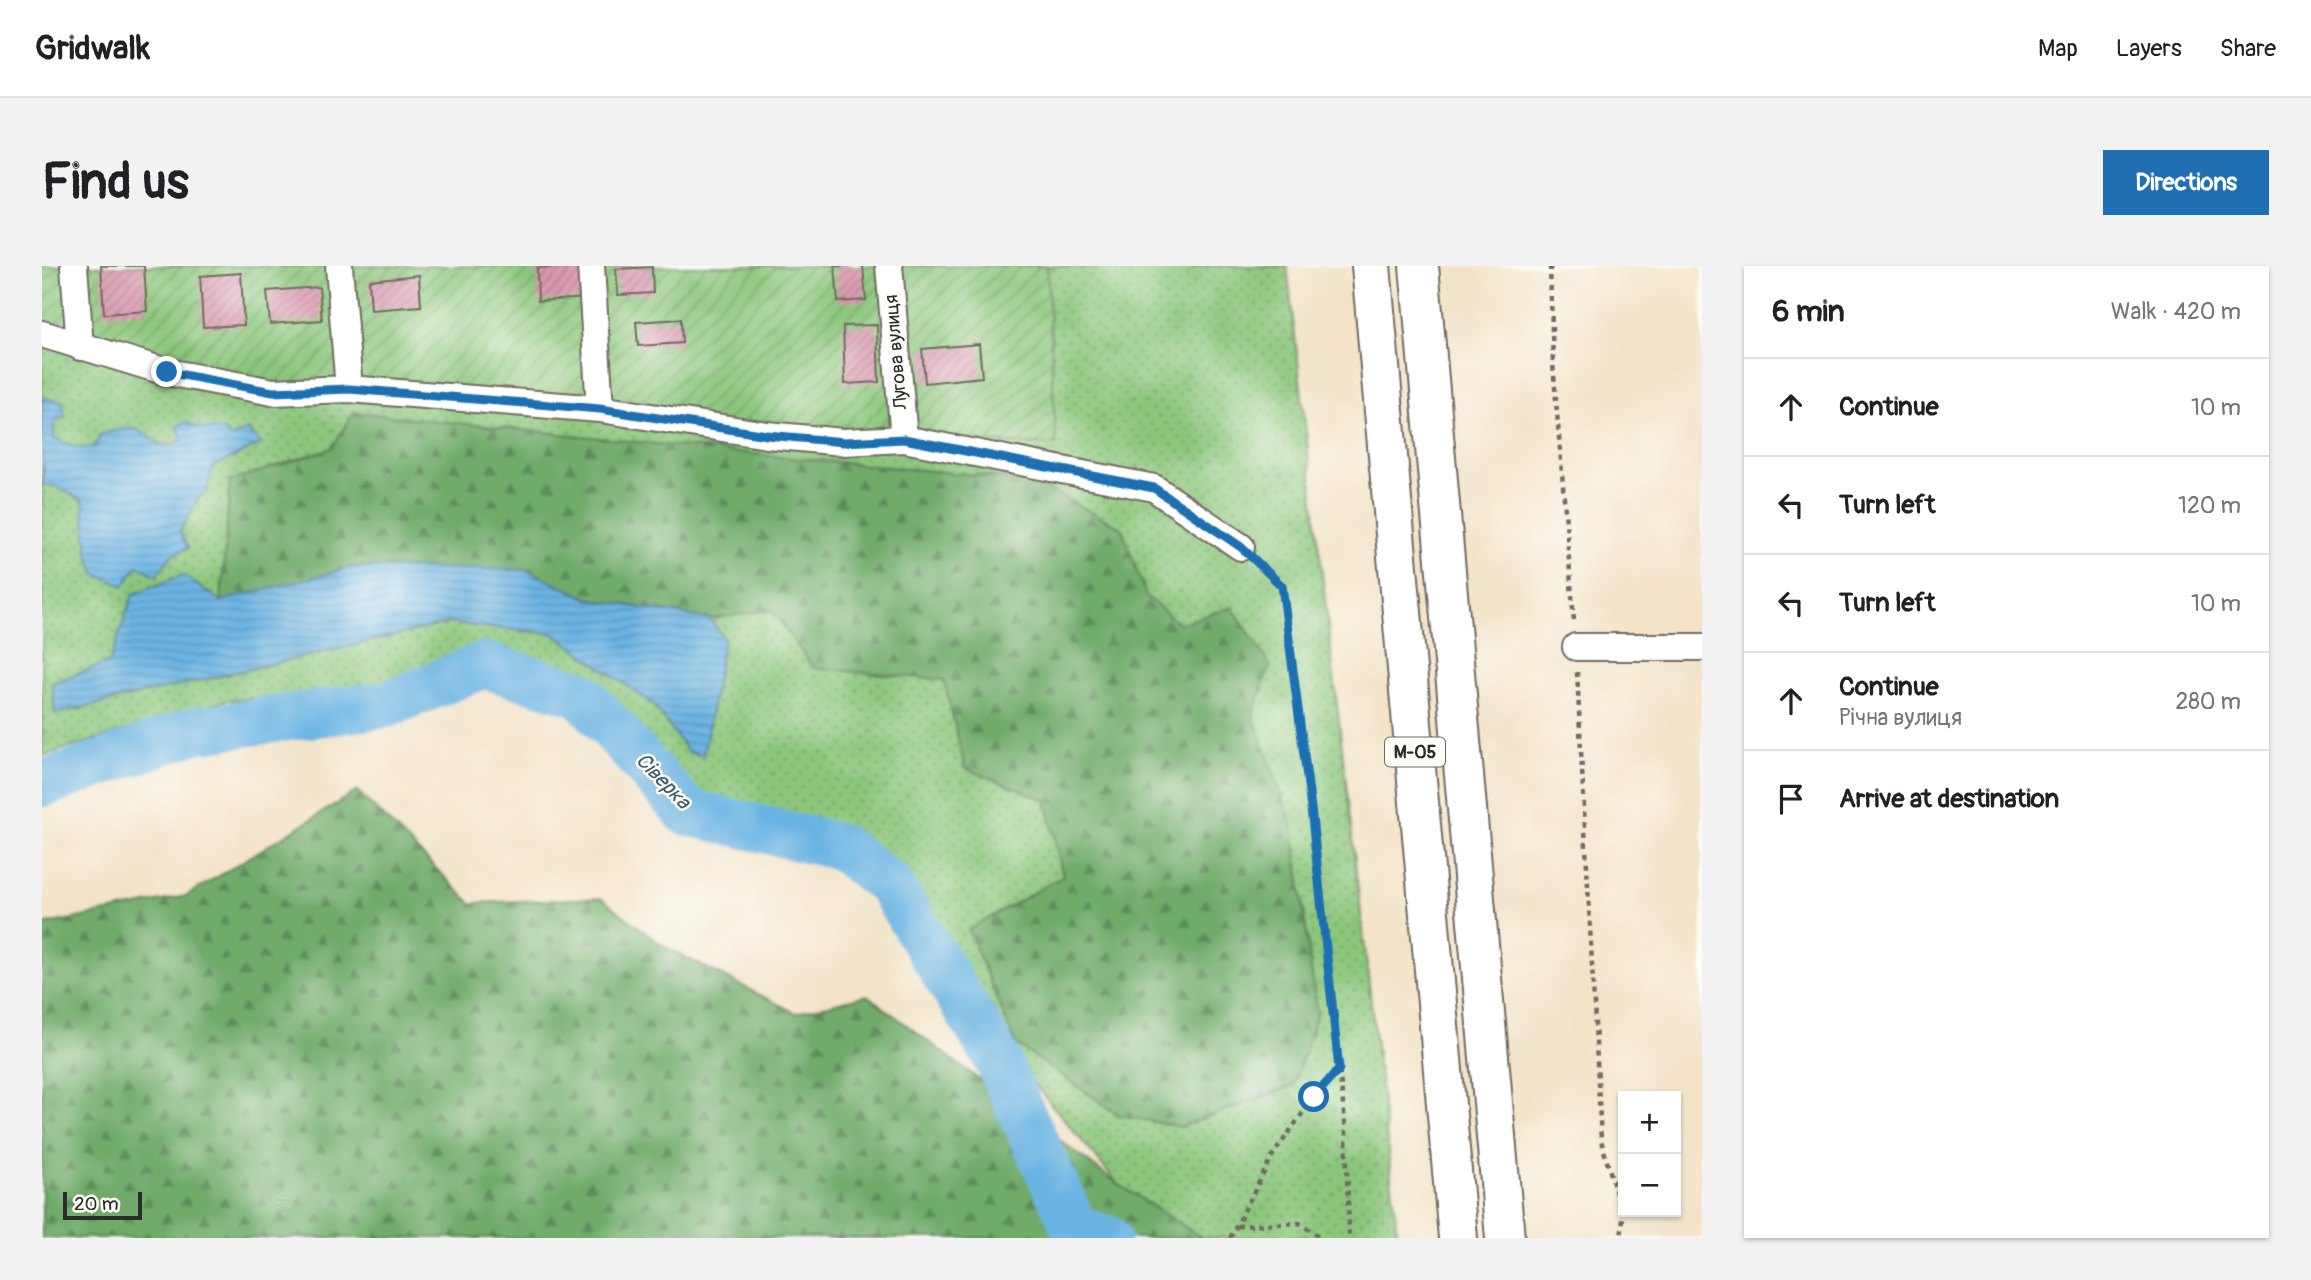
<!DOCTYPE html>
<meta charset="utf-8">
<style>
:root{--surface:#fff;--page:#f2f2f2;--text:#202124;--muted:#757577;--line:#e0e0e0;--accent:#1f6fb2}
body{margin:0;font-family:Pangolin,sans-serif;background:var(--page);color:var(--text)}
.controls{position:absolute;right:21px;bottom:21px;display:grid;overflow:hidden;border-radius:0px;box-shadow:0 2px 5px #0004}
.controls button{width:63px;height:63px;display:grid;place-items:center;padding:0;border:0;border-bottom:2px solid var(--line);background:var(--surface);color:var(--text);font:35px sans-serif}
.scale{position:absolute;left:21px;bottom:18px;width:79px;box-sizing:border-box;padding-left:7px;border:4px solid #2b2b2b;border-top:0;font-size:19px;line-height:24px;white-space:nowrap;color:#2b2b2b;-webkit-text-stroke:5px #fdfcf7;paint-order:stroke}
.stop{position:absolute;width:21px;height:21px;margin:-16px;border:5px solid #1f6fb2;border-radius:50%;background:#fff}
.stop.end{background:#1f6fb2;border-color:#fff;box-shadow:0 2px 7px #0008}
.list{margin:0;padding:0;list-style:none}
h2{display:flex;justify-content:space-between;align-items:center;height:91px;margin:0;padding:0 28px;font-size:30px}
h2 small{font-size:23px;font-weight:400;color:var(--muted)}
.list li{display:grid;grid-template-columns:46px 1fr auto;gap:21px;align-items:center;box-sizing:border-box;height:98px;padding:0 28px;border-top:2px solid var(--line)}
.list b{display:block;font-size:26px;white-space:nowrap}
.list p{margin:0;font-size:23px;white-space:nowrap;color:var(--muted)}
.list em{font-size:23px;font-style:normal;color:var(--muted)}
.icon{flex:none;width:38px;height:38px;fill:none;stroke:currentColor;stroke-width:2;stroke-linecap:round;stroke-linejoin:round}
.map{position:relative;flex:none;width:1660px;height:972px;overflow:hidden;border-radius:0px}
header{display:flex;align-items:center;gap:42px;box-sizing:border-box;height:98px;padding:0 35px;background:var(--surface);border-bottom:2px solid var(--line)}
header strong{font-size:33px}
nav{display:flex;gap:38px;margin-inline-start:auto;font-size:24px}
.intro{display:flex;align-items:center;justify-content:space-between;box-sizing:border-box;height:168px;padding:0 42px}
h1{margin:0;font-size:49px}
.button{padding:18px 32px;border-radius:0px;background:var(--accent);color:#fff;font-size:24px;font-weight:700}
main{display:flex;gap:42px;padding:0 42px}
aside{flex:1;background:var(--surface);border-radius:0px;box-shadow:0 2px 5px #0004}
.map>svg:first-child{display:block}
</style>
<header>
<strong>Gridwalk</strong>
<nav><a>Map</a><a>Layers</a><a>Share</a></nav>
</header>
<div class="intro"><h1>Find us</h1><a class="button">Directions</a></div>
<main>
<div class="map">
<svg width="1660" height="972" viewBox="0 0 1660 972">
<defs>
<pattern id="grass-dots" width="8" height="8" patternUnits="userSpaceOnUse" patternTransform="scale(1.75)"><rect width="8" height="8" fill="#8bc67b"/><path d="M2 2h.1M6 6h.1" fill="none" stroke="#72a165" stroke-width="1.8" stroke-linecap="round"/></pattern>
<pattern id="forest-firs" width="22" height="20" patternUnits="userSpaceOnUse" patternTransform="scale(1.75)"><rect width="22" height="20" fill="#70ab6b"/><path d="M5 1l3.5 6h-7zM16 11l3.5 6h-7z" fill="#5c8b58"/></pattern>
<pattern id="garden-furrows" width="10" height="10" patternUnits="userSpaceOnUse" patternTransform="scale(1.75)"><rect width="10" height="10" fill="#8bc67b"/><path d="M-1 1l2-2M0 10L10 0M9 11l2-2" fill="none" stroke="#72a165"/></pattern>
<pattern id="water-rules" width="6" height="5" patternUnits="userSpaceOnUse" patternTransform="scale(1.75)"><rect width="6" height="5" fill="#6bb4e3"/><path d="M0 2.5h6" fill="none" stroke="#5893b8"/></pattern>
<pattern id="building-hatch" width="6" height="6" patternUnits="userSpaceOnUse" patternTransform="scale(1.75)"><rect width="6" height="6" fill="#da98b0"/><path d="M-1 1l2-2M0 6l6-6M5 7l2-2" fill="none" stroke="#b17c8f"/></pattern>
</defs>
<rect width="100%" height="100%" fill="#fdfcf7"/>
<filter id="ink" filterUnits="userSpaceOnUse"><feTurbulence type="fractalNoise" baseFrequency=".0143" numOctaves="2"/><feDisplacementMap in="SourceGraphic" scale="14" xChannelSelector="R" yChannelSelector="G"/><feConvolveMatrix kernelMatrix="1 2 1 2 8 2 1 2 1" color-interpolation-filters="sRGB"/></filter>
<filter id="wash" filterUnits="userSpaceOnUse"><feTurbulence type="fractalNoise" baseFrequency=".00686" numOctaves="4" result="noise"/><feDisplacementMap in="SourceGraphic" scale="28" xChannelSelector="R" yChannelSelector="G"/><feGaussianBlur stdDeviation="1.57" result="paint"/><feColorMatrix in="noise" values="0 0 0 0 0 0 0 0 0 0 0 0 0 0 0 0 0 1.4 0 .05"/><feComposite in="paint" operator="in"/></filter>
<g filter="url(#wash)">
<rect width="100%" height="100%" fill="#f3e3c8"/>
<path fill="url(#grass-dots)" stroke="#5b7853" stroke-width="2" d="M1005 0H1245L1356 972H1160L1076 918 989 814 873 628 808 571 659 530 544 412 449 378 306 429 185 434 0 490V68L862 173 1014 178Z"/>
<path fill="url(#forest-firs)" stroke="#4e6b4b" stroke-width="2" d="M312 146 739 191 988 214 1080 262 1104 330 1137 358 1190 341 1228 399 1211 449 1251 562 1275 748 1251 820 1139 861 1077 849 974 778 926 664 1021 610 1004 534 923 502 902 414 771 402 730 344 668 353 547 333 485 304 179 335 188 215 290 182Z
M315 525 429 637 559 632 623 681 754 747 825 729 1076 918 1160 972H0V659L144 630Z"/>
<path fill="url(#garden-furrows)" stroke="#5b7853" stroke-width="2" d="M0 0H1005L1014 179 862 173 231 126 0 68Z"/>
<path fill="url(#water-rules)" stroke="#4b7087" stroke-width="2" d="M3 132 21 135 22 152 13 153 12 173 39 182 53 181 58 168C68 167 82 161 91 163 113 166 114 190 141 173L134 161 143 156 161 163 180 164 190 171 206 164 219 178 171 201 165 226 156 232 138 266 146 282 130 289 115 309 95 300 82 320 53 308 46 287 41 235 12 219H0L2 201 0 198V138Z
M311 301 485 304 547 333 668 353 682 372 661 490 646 486 611 438 512 368 407 357 13 448 10 417 68 396 91 328 141 309 179 335Z"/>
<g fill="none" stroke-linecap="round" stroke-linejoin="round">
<path stroke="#6bb4e3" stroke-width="8" d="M1027 972 1034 964"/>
<path stroke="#6bb4e3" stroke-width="47" d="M0 518 154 464 346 438 442 399 539 428 645 546 798 581 847 618 953 789 1034 964 1065 972"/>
</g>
<g id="blocks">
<path fill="url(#building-hatch)" d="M59 0H102L105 45 62 48Z
M538 0 548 32 496 35 495 2Z
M793 0H821L824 34 796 36Z
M610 1 611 27 576 29 574 3Z
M199 7 202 59 161 61 158 10Z
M377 9 379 40 329 44 327 14Z
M277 21 280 54 228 58 225 25Z
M639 53 640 77 596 80 594 56Z
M835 59 837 116 803 118 801 60Z
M937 78 940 111 883 117 880 83Z"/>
</g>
</g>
<g filter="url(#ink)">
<use href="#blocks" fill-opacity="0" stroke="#716b62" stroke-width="2"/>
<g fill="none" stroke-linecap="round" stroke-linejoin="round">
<defs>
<path id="minor" d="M32 0 38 81
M297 0 307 123
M549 0 558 143
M847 0 862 173
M0 68 125 106 231 126 307 123 558 143 725 169 801 176 862 173 1112 222 1199 281
M1534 381H1660"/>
<path id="trunk" d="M1329 0 1416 972
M1377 0 1463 972"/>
</defs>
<use href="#minor" stroke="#716b62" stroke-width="30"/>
<use href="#trunk" stroke="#716b62" stroke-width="42"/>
<path stroke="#716b62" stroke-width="4.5" stroke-dasharray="5 5" stroke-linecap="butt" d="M1508 0 1511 97 1532 355
M1217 298 1240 320 1269 543 1304 866 1307 972
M1535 406 1559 874 1581 952 1579 972
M1195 960 1257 957 1280 972
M1188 972 1231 889 1272 831 1297 803"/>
<use href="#minor" stroke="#fff" stroke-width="26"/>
<use href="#trunk" stroke="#fff" stroke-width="38"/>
</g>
</g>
<g fill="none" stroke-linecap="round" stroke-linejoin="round" filter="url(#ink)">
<path stroke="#1f6fb2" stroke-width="9" d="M125 106 231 126 307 123 558 143 725 169 802 176 862 173 1112 222 1199 281 1240 320 1269 542 1297 803 1272 831"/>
</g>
<g text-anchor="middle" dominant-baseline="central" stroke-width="5" stroke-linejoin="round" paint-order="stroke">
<rect fill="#fdfcf7" stroke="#6a6a68" stroke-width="2" x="1343" y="471.5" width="60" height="29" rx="5"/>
<g font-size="18" font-weight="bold" fill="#2b2b2b">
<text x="1373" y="486">М-05</text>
</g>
<g font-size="19" fill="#2b2b2b" stroke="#fdfcf7">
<text transform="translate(854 86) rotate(-95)">Лугова вулиця</text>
</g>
<g font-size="21" font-style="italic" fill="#415b6b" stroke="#fdfcf7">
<text transform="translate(621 515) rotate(46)">Сіверка</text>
</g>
</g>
</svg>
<div class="controls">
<button>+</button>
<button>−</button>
</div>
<div class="scale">20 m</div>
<div class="stop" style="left:1272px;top:831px"></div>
<div class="stop end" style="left:125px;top:106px"></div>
</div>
<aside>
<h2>6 min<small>Walk · 420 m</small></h2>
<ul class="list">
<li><svg class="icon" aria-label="ahead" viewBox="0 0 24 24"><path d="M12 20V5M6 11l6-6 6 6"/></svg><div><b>Continue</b></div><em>10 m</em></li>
<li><svg class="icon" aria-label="left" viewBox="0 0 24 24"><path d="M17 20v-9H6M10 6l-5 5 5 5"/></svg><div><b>Turn left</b></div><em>120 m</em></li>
<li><svg class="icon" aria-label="left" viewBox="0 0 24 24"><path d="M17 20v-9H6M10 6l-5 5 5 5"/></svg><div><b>Turn left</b></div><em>10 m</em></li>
<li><svg class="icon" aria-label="ahead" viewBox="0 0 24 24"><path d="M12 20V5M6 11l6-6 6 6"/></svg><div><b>Continue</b><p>Річна вулиця</p></div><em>280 m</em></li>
<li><svg class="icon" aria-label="arrive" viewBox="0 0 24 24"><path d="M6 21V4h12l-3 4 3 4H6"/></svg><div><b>Arrive at destination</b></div></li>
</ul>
</aside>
</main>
